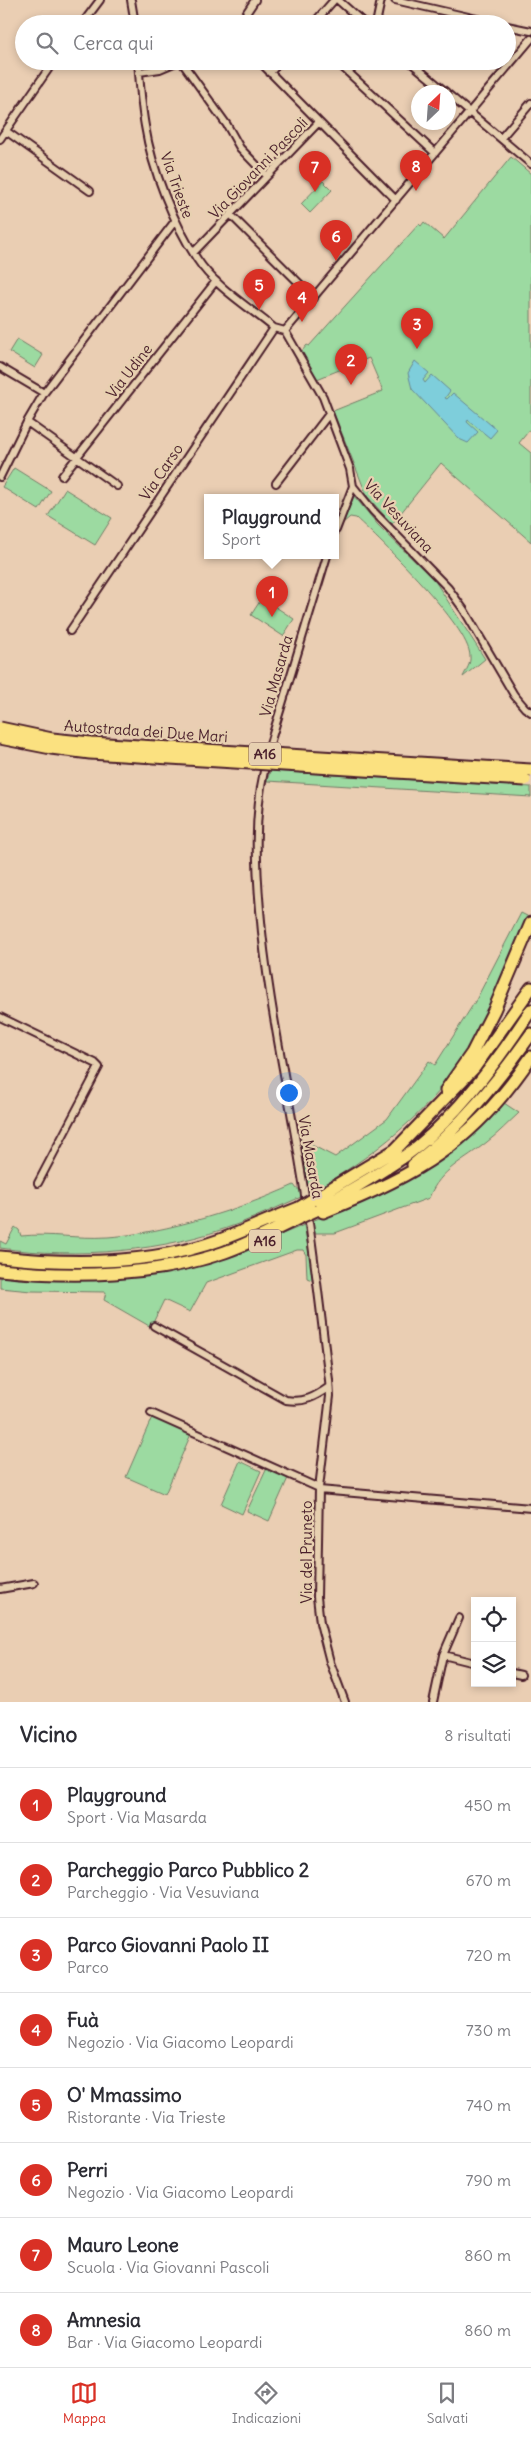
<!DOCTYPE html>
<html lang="it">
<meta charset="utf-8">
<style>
:root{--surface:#fff;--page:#f2f2f3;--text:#2b2b33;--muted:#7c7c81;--line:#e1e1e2;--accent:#d93025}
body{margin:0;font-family:Delius,sans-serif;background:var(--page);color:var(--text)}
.controls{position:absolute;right:15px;bottom:15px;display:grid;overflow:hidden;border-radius:0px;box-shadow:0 2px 8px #0003}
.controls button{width:45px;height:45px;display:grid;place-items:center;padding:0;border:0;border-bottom:1px solid var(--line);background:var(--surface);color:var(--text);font:25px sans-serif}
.compass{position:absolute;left:411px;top:85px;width:45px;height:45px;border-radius:50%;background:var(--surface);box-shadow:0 2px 8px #0003;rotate:25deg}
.you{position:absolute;left:288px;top:1092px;width:18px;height:18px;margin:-12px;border:4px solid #fff;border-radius:50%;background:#1a73e8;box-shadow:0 0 0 8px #1a73e833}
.badge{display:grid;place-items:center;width:32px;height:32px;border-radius:50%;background:var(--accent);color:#fff;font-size:16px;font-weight:700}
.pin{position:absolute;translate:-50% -41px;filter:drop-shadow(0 1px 2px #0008)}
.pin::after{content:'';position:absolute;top:26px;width:18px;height:15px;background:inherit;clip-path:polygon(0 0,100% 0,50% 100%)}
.popup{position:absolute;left:204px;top:494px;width:135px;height:65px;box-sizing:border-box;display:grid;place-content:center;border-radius:0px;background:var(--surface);filter:drop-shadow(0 1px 4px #0005);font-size:16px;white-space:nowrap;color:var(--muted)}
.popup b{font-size:19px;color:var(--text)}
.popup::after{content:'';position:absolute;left:50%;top:100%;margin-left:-10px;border:10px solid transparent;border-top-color:var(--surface)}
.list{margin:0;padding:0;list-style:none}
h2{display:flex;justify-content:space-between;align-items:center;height:65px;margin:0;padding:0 20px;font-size:21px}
h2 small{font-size:16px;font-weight:400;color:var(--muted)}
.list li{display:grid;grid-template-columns:32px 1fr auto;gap:15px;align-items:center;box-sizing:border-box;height:75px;padding:0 20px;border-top:1px solid var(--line)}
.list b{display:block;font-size:19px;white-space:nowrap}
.list p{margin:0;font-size:16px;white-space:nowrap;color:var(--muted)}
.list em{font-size:16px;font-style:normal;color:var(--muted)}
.icon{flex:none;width:28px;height:28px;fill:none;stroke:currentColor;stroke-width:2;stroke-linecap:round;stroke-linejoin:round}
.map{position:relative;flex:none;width:531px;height:1702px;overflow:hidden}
.search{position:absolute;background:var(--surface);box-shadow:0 2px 8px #0003;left:15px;right:15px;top:15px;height:55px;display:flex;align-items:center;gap:12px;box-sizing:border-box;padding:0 18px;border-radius:28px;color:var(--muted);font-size:19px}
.sheet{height:665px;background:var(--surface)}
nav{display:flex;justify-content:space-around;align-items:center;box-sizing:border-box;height:70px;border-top:1px solid var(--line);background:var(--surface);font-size:14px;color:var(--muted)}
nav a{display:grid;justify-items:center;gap:2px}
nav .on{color:var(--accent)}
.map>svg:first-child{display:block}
</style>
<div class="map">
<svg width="531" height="1702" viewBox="0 0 531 1702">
<rect width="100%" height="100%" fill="#eaceb3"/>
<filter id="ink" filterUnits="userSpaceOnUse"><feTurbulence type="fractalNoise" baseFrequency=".02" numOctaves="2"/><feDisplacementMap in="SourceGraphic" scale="10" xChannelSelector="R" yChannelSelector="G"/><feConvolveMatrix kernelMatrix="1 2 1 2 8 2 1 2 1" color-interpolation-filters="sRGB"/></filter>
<g filter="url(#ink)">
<path fill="#9cdaa1" stroke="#737c66" d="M511 157 531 174V428L519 443 531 453V542L441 463 392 524 367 496 333 411 383 391 369 358 317 379 301 352 307 345 309 346 419 224 421 226 424 222 444 239Z
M323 181 332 190 310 213 301 204Z
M17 339 43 355 35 368 9 352Z
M14 468 51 491 39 510 2 487Z
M65 489 112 518 95 545 48 516Z
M354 496 378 525 435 581 485 659 463 677C466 670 471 664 470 656 469 626 381 541 356 518L350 517 343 523Z
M262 598 294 619 283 636 251 615Z
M270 771 531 787V797L267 781Z
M521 913 527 916 529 920C511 962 495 1008 471 1048 432 1111 373 1157 309 1193L300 1139 335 1157 387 1119 429 1061 435 1065 476 1000Z
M504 1103 519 1113C508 1123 499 1133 487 1142 465 1160 440 1169 429 1198L335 1233H314L312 1221C345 1208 374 1191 405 1174 444 1152 474 1138 504 1103Z
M294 1185 297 1189H301V1197C280 1206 259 1216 238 1224 163 1252 78 1259 0 1248V1241L6 1244 15 1227 19 1230 21 1236C50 1233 78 1239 108 1237 166 1233 241 1209 294 1185Z
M304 1225 314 1281 307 1278 306 1255 303 1250H297L206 1283 190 1312 164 1300 151 1327 104 1300 106 1292 31 1291 0 1288V1272L98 1277 242 1251Z
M152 1417 191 1434 165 1494 126 1477Z
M240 1461 261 1471 242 1514 221 1504Z
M267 1468 288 1478 269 1521 247 1511Z"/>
<path fill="#7ecedb" stroke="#698895" d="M415 361 429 373 423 380 425 383 432 375 450 391 445 398 447 399 453 393 497 430 490 438 468 420 467 422 478 432 468 443 459 439 412 389 408 373Z"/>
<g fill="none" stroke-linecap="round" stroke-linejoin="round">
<defs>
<path id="street" d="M131 0 135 24
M338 0 365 24
M395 0 499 24
M82 24 100 0
M239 24 255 0
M313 24 334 0
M376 24 381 0
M507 26 531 31
M138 61C140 83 141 104 145 126 152 170 173 222 197 259 215 287 249 307 274 328L285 331
M181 61 227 125 240 148 267 176
M259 61 396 200
M336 61 435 153
M409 61 446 92
M139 72 160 69 179 61
M270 73 280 61
M448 94 531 164
M6 131 90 191
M501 138 531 103
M0 139 54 61
M230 214 314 298
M194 252 319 122
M285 331 323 397 350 469 353 486 373 511 448 588 464 610 514 695 525 708 531 712
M285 331 531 39
M0 367 44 393
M27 422 117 486
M62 476 216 281
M0 477 27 422 44 393 175 221
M276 483 329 414
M336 530 353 486
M70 631 274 328
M269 747 327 556
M264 771C254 816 256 863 260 910 267 998 287 1083 301 1171 313 1240 320 1310 329 1380L330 1396 319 1488 317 1597 320 1623 330 1662 345 1702
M0 1017 95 1063 99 1067 38 1183
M154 1326 286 1400C304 1403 315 1397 329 1387
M151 1413 319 1488
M319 1490 531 1508
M0 1589 34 1583
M443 1655 475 1663
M512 1673 521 1675
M433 1702 443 1655 459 1618"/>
<path id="highway" d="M446 1090 472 1053 494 1010 531 923
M413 1165C460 1128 497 1082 531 1034
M312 1200 395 1150 474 1068 531 988
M314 1211C344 1194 376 1176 405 1156 453 1122 499 1059 531 1010
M323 1212C417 1176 474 1142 531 1057
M0 1257C73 1265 151 1265 220 1240 247 1230 273 1218 299 1208
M0 1270C72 1278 157 1276 225 1252 251 1243 276 1229 301 1217"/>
</defs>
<use href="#street" stroke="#4a1f2b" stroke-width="10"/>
<use href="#highway" stroke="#4a1f2b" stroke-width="15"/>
<use href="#street" stroke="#e7d0b0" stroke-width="6"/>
<use href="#highway" stroke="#fbe180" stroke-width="11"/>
<defs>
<path id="highway-bridge" d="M0 728 52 739 91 743 531 770
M0 738 51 748 90 753 525 780
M299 1208 312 1200
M301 1217 314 1211"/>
</defs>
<use href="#highway-bridge" stroke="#4a1f2b" stroke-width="15" stroke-linecap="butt"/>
<use href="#highway-bridge" stroke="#fbe180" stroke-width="11"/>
</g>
</g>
<g text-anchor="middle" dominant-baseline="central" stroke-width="4.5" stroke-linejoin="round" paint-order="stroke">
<g fill="#e7d0b0" stroke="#795453" stroke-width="1">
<rect x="249" y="742.5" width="32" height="23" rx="4"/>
<rect x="249" y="1229.5" width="32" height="23" rx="4"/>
</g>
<g font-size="14" font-weight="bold" fill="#4a1f2b">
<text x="265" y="754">A16</text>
<text x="265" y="1241">A16</text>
</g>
<g font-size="15" fill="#4a1f2b" stroke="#e7d0b0">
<text transform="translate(258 168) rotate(-46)">Via Giovanni Pascoli</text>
<text transform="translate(177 185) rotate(70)">Via Trieste</text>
<text transform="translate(129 371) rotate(-52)">Via Udine</text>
<text transform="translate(161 472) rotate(-56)">Via Carso</text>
<text transform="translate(399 516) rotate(47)">Via Vesuviana</text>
<text transform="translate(276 676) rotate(-74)">Via Masarda</text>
<text transform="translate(146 731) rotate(4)">Autostrada dei Due Mari</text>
<text transform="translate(311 1157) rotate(80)">Via Masarda</text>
<text transform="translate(306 1552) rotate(-90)">Via del Pruneto</text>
</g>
</g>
</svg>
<div class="controls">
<button><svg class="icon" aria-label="locate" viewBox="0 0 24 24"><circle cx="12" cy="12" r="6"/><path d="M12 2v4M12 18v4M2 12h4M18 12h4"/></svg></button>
<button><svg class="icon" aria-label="layers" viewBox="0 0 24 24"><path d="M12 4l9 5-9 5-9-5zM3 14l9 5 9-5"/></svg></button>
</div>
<svg class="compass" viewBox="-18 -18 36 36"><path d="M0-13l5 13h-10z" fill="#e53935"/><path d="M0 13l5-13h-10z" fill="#7c7c81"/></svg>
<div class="you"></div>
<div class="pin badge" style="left:272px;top:617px">1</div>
<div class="popup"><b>Playground</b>Sport</div>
<div class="pin badge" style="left:351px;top:385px">2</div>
<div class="pin badge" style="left:417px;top:349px">3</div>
<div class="pin badge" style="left:302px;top:322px">4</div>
<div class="pin badge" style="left:259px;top:310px">5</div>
<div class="pin badge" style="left:336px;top:261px">6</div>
<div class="pin badge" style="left:315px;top:192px">7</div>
<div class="pin badge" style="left:416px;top:191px">8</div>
<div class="search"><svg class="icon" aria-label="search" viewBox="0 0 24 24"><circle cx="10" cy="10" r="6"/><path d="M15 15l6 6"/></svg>Cerca qui</div>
</div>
<section class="sheet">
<h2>Vicino<small>8 risultati</small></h2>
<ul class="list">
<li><span class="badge">1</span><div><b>Playground</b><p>Sport · Via Masarda</p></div><em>450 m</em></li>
<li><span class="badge">2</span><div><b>Parcheggio Parco Pubblico 2</b><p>Parcheggio · Via Vesuviana</p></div><em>670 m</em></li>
<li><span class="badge">3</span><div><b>Parco Giovanni Paolo II</b><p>Parco</p></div><em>720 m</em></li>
<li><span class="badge">4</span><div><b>Fuà</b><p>Negozio · Via Giacomo Leopardi</p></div><em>730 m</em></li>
<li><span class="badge">5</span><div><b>O' Mmassimo</b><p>Ristorante · Via Trieste</p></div><em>740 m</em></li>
<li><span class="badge">6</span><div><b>Perri</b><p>Negozio · Via Giacomo Leopardi</p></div><em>790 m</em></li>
<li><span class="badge">7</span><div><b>Mauro Leone</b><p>Scuola · Via Giovanni Pascoli</p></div><em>860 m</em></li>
<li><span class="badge">8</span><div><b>Amnesia</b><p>Bar · Via Giacomo Leopardi</p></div><em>860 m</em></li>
</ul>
</section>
<nav>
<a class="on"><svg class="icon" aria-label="map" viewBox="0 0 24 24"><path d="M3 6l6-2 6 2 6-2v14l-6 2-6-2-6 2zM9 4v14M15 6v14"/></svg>Mappa</a>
<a><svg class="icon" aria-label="directions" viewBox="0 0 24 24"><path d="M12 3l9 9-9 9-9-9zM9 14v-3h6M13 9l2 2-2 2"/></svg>Indicazioni</a>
<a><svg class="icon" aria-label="saved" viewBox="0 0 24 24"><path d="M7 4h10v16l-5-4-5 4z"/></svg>Salvati</a>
</nav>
